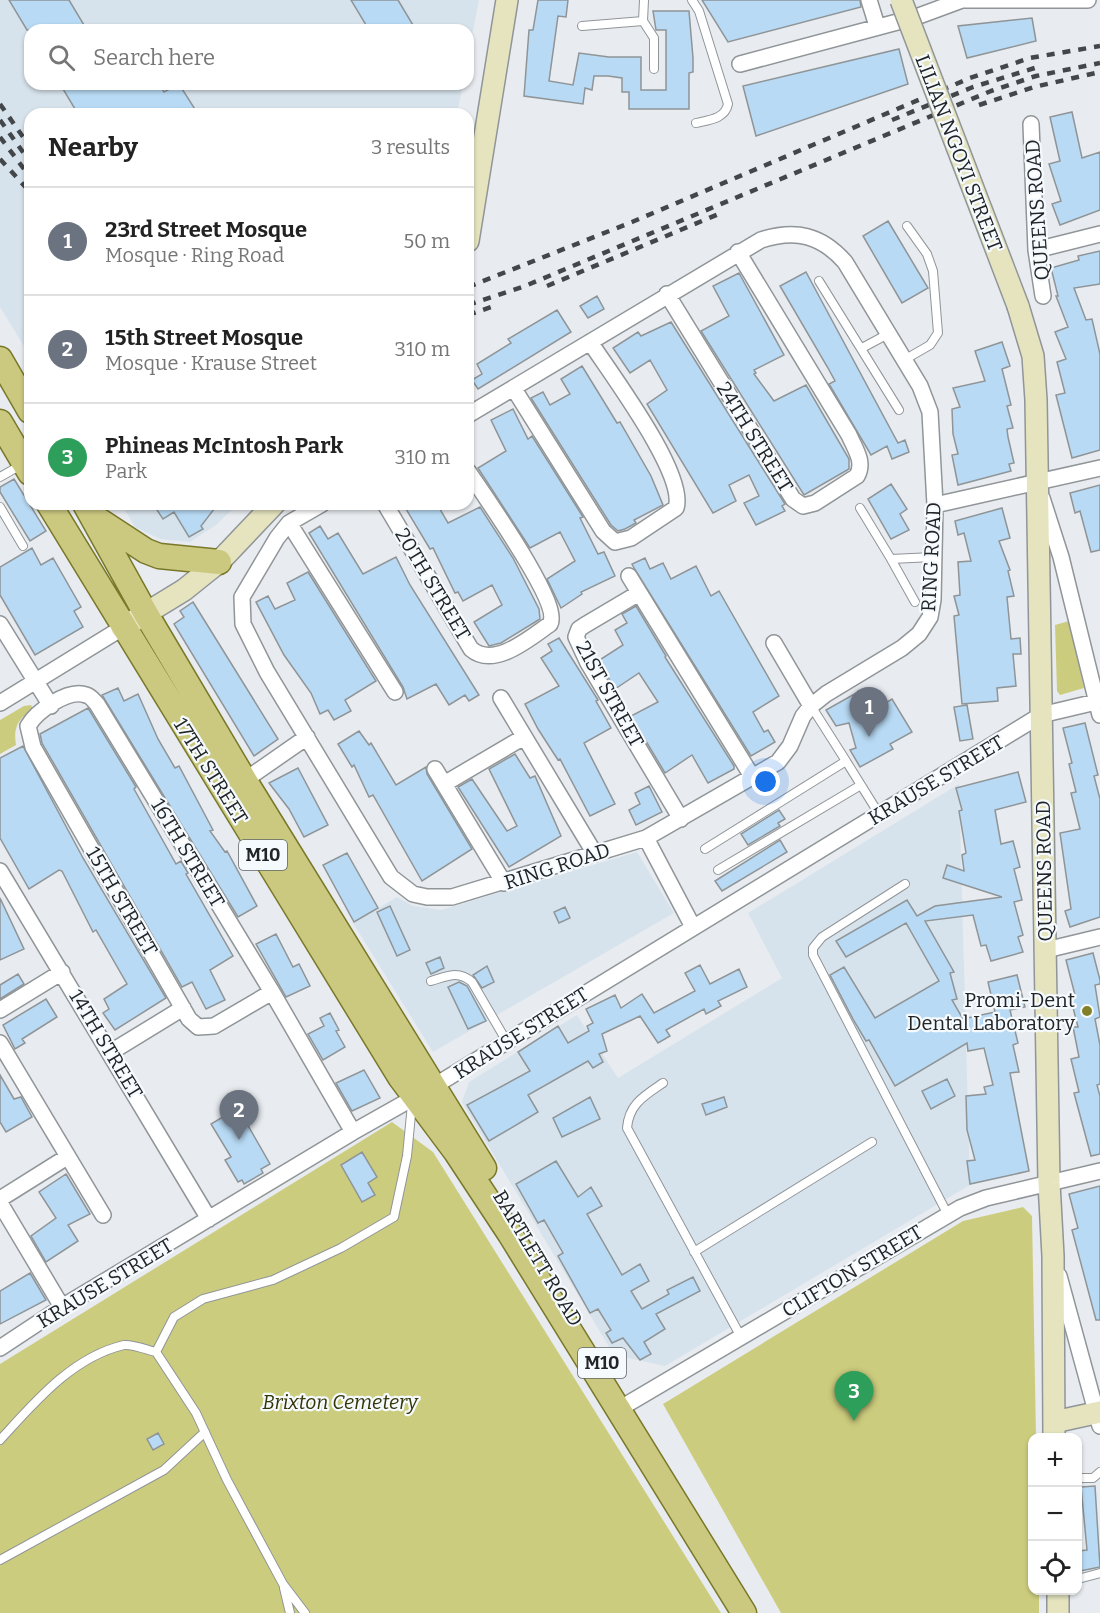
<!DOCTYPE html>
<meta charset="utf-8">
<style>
:root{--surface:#fff;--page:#f6f6f6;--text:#222;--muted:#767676;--line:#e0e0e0;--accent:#111827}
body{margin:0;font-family:Bitter,serif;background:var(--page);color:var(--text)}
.controls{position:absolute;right:18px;bottom:18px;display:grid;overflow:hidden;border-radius:12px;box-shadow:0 2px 4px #0004}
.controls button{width:54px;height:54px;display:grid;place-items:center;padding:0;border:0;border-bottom:2px solid var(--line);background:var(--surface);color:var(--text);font:30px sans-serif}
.you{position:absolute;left:766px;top:782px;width:21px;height:21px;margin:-15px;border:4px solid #fff;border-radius:50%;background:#1a73e8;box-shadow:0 0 0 9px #1a73e833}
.badge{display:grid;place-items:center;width:39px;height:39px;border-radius:50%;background:var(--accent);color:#fff;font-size:20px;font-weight:700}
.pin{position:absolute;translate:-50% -50px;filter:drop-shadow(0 2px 3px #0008)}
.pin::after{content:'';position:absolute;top:32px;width:21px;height:18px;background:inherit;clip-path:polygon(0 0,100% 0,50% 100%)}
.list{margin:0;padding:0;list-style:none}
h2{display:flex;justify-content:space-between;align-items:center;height:78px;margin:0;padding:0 24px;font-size:26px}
h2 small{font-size:20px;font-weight:400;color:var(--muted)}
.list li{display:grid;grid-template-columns:39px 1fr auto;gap:18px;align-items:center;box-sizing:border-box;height:108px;padding:0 24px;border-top:2px solid var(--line)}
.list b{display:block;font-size:22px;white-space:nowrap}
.list p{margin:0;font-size:20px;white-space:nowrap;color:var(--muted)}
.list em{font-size:20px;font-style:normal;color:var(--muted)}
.icon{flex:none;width:33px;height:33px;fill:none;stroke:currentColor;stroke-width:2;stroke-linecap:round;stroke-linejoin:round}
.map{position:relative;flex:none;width:1100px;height:1613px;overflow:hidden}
.search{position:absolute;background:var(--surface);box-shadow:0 2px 4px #0004;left:24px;top:24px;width:450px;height:66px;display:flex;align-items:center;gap:15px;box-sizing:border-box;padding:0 21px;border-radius:18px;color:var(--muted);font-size:22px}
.panel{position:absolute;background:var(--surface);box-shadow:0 2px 4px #0004;left:24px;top:108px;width:450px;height:402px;border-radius:18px}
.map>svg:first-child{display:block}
</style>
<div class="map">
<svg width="1100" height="1613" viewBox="0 0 1100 1613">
<rect width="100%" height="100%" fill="#e8ecf0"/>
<path fill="#d7e3ec" d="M0 0H479L468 56V30H30V84H463L457 114H30V356L0 307Z
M121 504H238L216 525 190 542 160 539 135 527Z
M959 784 970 1185 665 1366 614 1355 462 1102 469 1082 577 1015 618 1078 782 978 748 913Z
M637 852 674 913 433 1052 353 923 397 897 413 906 441 910Z"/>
<path fill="#cccc7e" d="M1069 621 1084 688 1060 695 1057 691 1055 625Z
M31 705 33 709C18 719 13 727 16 745L0 754V720L24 706Z
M392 1122 433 1152 721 1613H0V1364Z
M1023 1207 1032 1216 1036 1437 1032 1438V1590L1039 1591V1613H781L663 1404 963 1221Z"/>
<path fill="#b8daf4" stroke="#8f9497" stroke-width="1.5" d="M9 0H69L87 30H27Z
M351 0H398L416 30H369Z
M538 0H568L566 17 558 16 549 81 573 85 579 53 609 57H641V90H666V30H656L653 11H689L693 58V72L689 73V109H629V92H622V78L608 76H594L592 90 585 88 583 104 524 96 529 30H533Z
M702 0H860L861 7 728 42Z
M1032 18 1036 41 967 58 958 26Z
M899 49 908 84 756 136 743 86Z
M60 84H159L164 92 179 84 198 114H78Z
M1072 112 1082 158 1100 152V210L1060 225 1052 204 1061 201 1049 164 1060 161 1050 117Z
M888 221 928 288 902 303 863 236Z
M1100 251V284L1074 288 1086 320 1092 319 1100 354V450L1072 458 1056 395 1065 393 1057 362 1066 359 1055 332 1068 327 1056 296H1058L1051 268 1079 260 1078 256Z
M806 272 898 443 905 440 909 452 892 459 887 446 871 455 829 384 835 381 828 368 780 286Z
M739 273 784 355 754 370 756 373 754 374 774 401 806 385 849 459V469L804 495 701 331 729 316 713 286Z
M597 296 604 309 588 318 580 306Z
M557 310 571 332 478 389 472 380 482 374 477 364 511 343 508 339Z
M671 322 785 504 782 506 785 511 756 525 744 503 759 496 749 475 729 485 736 501 713 513 647 404 667 390 650 360 630 373 613 348 638 332 641 336Z
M1002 342 1010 366 1002 369 1011 405 1007 406 1013 428 1007 429 1008 437 1014 463 1009 464 1011 471 958 485 952 455 958 454 953 434 952 409 960 407 953 388 985 381 975 351Z
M582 366 617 423 620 422 651 476 663 505 634 520 636 523 625 529 618 531 611 525 531 398 543 392 550 405 570 394 561 379Z
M513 409 528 439 532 436 583 517 580 518 598 554 604 552 615 576 581 592 582 594 561 608 547 579 575 561 560 532 530 548 478 468 506 451 491 420Z
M14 479 46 531 30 541 0 492V487Z
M891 484 907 509 900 514 909 530 891 539 868 499Z
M1100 485V550L1091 552 1080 511 1075 513 1070 493Z
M153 504H218L201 526 203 529 189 537 174 512 163 519Z
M403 504H437L448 523 480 507 513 558 539 609 540 619 501 643 489 646 474 622 502 605 492 585 463 601 458 592 455 593 433 548 430 549Z
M1002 508 1010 538 999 541 1010 570 1008 571 1014 596 1007 597 1011 639 1020 638 1021 654H1013L1016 686 997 688 998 701 962 704 954 616 959 615 954 596 960 595 958 562 971 561 964 533 958 535 955 521Z
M320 526 328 539 338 533 363 574 396 557 410 585 479 695 469 701 465 695 449 705 436 684 407 699 403 687 309 533Z
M32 548 41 565 53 558 81 607 74 611 83 627 35 655 0 595V567Z
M645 558 650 569 663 563 671 579 696 566 711 596 719 591 779 696 753 712 764 732 768 730 775 742 751 756 634 568 632 564Z
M308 572 376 681 345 700 351 711 334 720 328 710 320 714 311 693 284 655 256 602 268 596 275 609 295 600 287 583Z
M193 602 278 739 254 756 174 624 184 617 180 611Z
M636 606 666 656 665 657 734 766V769L708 783 692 755 665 773 631 716 658 702 639 673 615 689 598 661 623 645 615 630 627 623 622 614Z
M559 638 598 700 596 701 611 728 584 743 615 804 590 816 560 759 558 760 538 729 525 704 559 686 541 658 552 651 548 644Z
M118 688 124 701 138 694 158 739 175 768 179 766 213 830 210 831 225 852 227 851 257 906 238 917 102 695Z
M858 692 871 712 892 699 912 732 890 744 893 749 860 767 850 750 856 748 849 723 836 726 826 710Z
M967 705 973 739 960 741 954 707Z
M88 708 136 787 134 789 176 864 181 861 188 873 186 874 233 956 210 970 225 1000 206 1009 192 982 182 987 42 743 40 734Z
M1085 723 1098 775 1094 776 1100 799V917L1070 927 1065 911 1071 909 1060 833 1080 829 1071 793 1076 792 1069 764 1072 763 1063 728Z
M359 731 369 745 371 743 396 785 426 767 427 774 472 849 422 881 373 795 369 797 354 765 352 767 338 744Z
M23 746 83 858 166 998 115 1030 103 1013 109 1009 104 999 127 984 96 930 93 932 62 871 59 870 29 889 0 838V758Z
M515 754 530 778 535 776 561 836 509 867 458 787 472 779 507 831 517 826 489 769Z
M298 768 328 825 304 837 289 809 269 783Z
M1018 772 1026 802 995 810 1001 844 1013 841 1020 867 1014 869 1022 900 1014 902 1023 935 1018 937 1023 952 991 961 986 945 981 946 973 915 925 921 954 972 950 973 957 999 952 1000 963 1019 995 1012 988 982 1017 975 1025 1007 1010 1010 1018 1043 1013 1045 1019 1072 1010 1073 1029 1171 970 1184 967 1161 975 1160 967 1130 966 1096 986 1094 984 1087 993 1085 984 1048 968 1051 967 1043 895 1086 869 1040 866 1041 854 1021 830 975 844 967 875 1018 939 981 906 923 846 957 836 941 907 900 917 916 935 906 1002 897 943 878 947 865 964 871 962 855 966 853 959 811 962 810 956 788Z
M649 786 662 812 636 825 629 810 640 804 635 793Z
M779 810 785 819 778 823 780 826 748 845 741 834Z
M780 840 787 852 722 891 715 881Z
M347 853 378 908 354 922 323 865Z
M0 898 24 949 0 960Z
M390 906 410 950 397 956 377 912Z
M565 907 570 918 559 923 554 912Z
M276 934 293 967 299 964 310 986 286 997 256 944Z
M1093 953 1100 980V984L1095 985 1100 1017 1095 1019 1100 1045V1084L1097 1085 1100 1096V1154L1091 1156 1074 1093 1079 1092 1071 1059 1079 1057 1073 1027H1078L1070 996 1075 995 1066 960Z
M440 957 444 968 431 974 426 963Z
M700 965 710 984 739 969 747 987 718 1001 721 1006 706 1014 704 1009 666 1030 670 1036 658 1043 640 1016 602 1034 607 1051 599 1054 603 1062 593 1068 588 1061 528 1095 538 1112 489 1141 467 1105 530 1071 518 1052 558 1026 568 1043 589 1031 587 1026 593 1023 586 1009 615 995 621 1008 642 994 654 1013 695 991 685 973Z
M487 966 494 982 482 988 473 975Z
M18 974 24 984 0 999V985Z
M459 982 467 986 486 1021 468 1029 448 987Z
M46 999 57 1017 22 1039 25 1043 15 1049 3 1025Z
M330 1013 339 1030 336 1031 345 1047 323 1060 308 1034 324 1026 320 1018Z
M364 1070 380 1098 352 1111 336 1083Z
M0 1075 14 1099 21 1097 32 1117 6 1132 0 1122Z
M947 1079 955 1096 931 1109 922 1091Z
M590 1097 600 1119 562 1137 553 1118Z
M724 1097 727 1107 706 1115 702 1104Z
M234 1101 270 1164 261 1169 263 1173 244 1184 242 1180 238 1182 225 1160 231 1157 211 1124 228 1114 224 1107Z
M362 1152 377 1177 368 1183 375 1195 362 1202 341 1165Z
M556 1161 578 1197 591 1187 602 1206 587 1214 622 1275 640 1264 649 1281 631 1291 642 1309 669 1294 667 1290 693 1277 700 1291 656 1314 665 1329 644 1342 651 1354 640 1360 623 1338 612 1343 606 1333 611 1330 598 1309 590 1313 558 1256 563 1253 544 1220 538 1223 516 1184Z
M66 1174 90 1214 68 1225 78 1241 46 1262 31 1236 56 1218 39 1192Z
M1100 1186V1320H1096L1072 1230 1078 1228 1069 1194Z
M30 1273 46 1300 0 1324V1291Z
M158 1433 164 1444 153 1450 147 1439Z
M1095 1486 1100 1567 1080 1571 1078 1551 1087 1550 1081 1487Z"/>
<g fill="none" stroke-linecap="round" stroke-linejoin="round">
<defs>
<path id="lane" d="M692 0 699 11 728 104C725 119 709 120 696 123
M643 21 654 38V69
M582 26 643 21 644 0
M819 281 899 410
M862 348 888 334
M904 360 930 345 938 333 933 271 927 254 907 226
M0 477 21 465
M0 507 23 546
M860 508 891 559
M915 602 891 559 933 557
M811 706 846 761
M705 849 846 761 879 814
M718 870 861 785
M905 884 822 937 813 948V955L948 1215
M431 981C448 976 458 970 472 982L507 1042
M663 1083C644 1096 629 1104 627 1128L741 1337
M694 1252 872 1142
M156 1352 174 1317 203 1299 273 1280 341 1248 394 1217 407 1156 412 1104
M0 1440C34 1403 72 1357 124 1345 133 1344 147 1350 156 1352L196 1413 227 1480 283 1584 305 1613
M1078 1478H1093L1100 1472
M0 1560 164 1470 205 1432
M1078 1579 1100 1573
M284 1588 290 1613"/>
<path id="street" d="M869 0 877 26
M740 64 916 17 962 0H1088
M1031 124 1036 250 1043 296
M1036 250 1100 234
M667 294 793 499 803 506 815 503 857 476C865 462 855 449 849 435L738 252
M514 389 603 531 615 542 631 538 676 508C687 475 611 374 590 342
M1042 498 1061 557 1100 715
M322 504 289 523 277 538 242 597 243 624 267 672 391 877 413 894 427 897H452L646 838 778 762 790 746 803 716 811 706 826 694 902 648 919 634 930 617 933 600 935 505 930 412 920 386 845 262C821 235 796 229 761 240L468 415
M385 504 471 649C494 669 530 638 550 624 562 604 483 494 468 471
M935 505 1100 468
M289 523 395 692
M629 576 753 778
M639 593 585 625 579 629 576 637 588 663 681 819
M0 624 51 706
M774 643 811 706
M501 698 595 854
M0 703 122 628
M435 769 504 883
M444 784 524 737
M238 785 307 737
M646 838 693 927
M0 871 209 1219
M1046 950 1100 937
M272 992 214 1026 198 1027 189 1019 33 747 28 726C36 712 68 688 86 695 91 696 94 701 97 704L272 992 353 1132
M0 1010 62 972
M0 1043 103 1215
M111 1052 183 1008
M0 1199 67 1157
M0 1203 62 1307
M1059 1276 1100 1426
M0 1348 62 1307 353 1132 431 1088 1041 715 1100 701
M619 1409 960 1208 986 1198 1100 1171"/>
<path id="secondary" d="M468 241 507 0
M1018 306 1033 356 1036 400 1049 1183 1053 1256 1054 1438
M122 628 184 590 219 562 274 504
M1054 1422 1100 1412
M1058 1590V1613"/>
<path id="primary" d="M0 359 30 411
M0 422 30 473
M49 504 400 1077 456 1152 510 1234 744 1613
M85 504 146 614 245 781 484 1168
M94 517 146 551 159 556 219 562"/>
</defs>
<use href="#lane" stroke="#909598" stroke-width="10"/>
<use href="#street" stroke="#909598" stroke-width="18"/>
<use href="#secondary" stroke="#909598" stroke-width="24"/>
<use href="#primary" stroke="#797829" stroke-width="27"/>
<use href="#lane" stroke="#fff" stroke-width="8"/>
<use href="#street" stroke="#fff" stroke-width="15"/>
<use href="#secondary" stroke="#e5e4bf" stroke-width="21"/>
<use href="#primary" stroke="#cbc980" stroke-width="24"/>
<path stroke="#444749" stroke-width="4.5" stroke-dasharray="8 8" stroke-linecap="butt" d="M0 104 30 147
M979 105 1034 87 1100 72
M0 120 30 162
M892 120 973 87 1038 67
M0 137 30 177
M0 159 30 192
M547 286 721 213
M468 287 632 222 970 78 1030 58 1100 46
M468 305 525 286 991 91 1036 76 1100 63
M468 315 494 306"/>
<defs>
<path id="secondary-bridge" d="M901 0 1018 306"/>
</defs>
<use href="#secondary-bridge" stroke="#909598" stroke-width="24" stroke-linecap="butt"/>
<use href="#secondary-bridge" stroke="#e5e4bf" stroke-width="21"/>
</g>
<circle fill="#828028" stroke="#f5fafe" stroke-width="2" cx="1087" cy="1011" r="6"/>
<g text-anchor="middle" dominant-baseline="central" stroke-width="4.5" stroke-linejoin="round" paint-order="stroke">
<g fill="#f5fafe" stroke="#616467" stroke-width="1.5">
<rect x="239" y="840" width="48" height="30" rx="4.5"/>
<rect x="578" y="1348" width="48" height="30" rx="4.5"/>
</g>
<g font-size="18" font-weight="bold" fill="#222426">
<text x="263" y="855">M10</text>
<text x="602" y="1363">M10</text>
</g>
<g font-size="20" fill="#222426" stroke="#f5fafe">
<text transform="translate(959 153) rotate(69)">LILIAN NGOYI STREET</text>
<text transform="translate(1037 210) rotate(-94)">QUEENS ROAD</text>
<text transform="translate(755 437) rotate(58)">24TH STREET</text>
<text transform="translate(931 557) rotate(-87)">RING ROAD</text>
<text transform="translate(433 584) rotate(59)">20TH STREET</text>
<text transform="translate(610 694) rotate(61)">21ST STREET</text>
<text transform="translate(211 771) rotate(58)">17TH STREET</text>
<text transform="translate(936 780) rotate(-31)">KRAUSE STREET</text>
<text transform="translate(188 853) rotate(59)">16TH STREET</text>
<text transform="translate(557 866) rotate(-18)">RING ROAD</text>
<text transform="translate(1044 871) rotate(-91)">QUEENS ROAD</text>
<text transform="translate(122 901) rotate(60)">15TH STREET</text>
<text transform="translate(521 1033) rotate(-32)">KRAUSE STREET</text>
<text transform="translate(106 1044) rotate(59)">14TH STREET</text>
<text transform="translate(538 1258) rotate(59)">BARTLETT ROAD</text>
<text transform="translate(852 1271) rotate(-31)">CLIFTON STREET</text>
<text transform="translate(105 1283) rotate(-31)">KRAUSE STREET</text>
</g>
<g font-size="20" fill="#222426" stroke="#f5fafe" text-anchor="end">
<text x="1075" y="1000">Promi-Dent<tspan x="1075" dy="23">Dental Laboratory</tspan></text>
</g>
<g font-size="20" font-style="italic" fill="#363506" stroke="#f5fafe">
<text x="340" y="1402">Brixton Cemetery</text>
</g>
</g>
</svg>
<div class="controls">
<button>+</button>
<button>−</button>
<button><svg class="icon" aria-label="locate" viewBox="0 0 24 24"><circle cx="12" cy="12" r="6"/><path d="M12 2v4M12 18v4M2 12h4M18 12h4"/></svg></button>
</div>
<div class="you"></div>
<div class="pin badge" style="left:869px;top:737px;background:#6b7280">1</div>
<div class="pin badge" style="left:239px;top:1140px;background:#6b7280">2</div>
<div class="pin badge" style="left:854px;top:1421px;background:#2e9e5b">3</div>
<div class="search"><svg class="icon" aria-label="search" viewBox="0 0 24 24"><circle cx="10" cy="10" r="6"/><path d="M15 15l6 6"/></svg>Search here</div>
<section class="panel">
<h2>Nearby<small>3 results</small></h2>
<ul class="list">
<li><span class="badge" style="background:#6b7280">1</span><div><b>23rd Street Mosque</b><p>Mosque · Ring Road</p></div><em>50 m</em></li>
<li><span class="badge" style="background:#6b7280">2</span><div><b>15th Street Mosque</b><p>Mosque · Krause Street</p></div><em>310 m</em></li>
<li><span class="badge" style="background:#2e9e5b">3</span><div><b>Phineas McIntosh Park</b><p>Park</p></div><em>310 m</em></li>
</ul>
</section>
</div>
